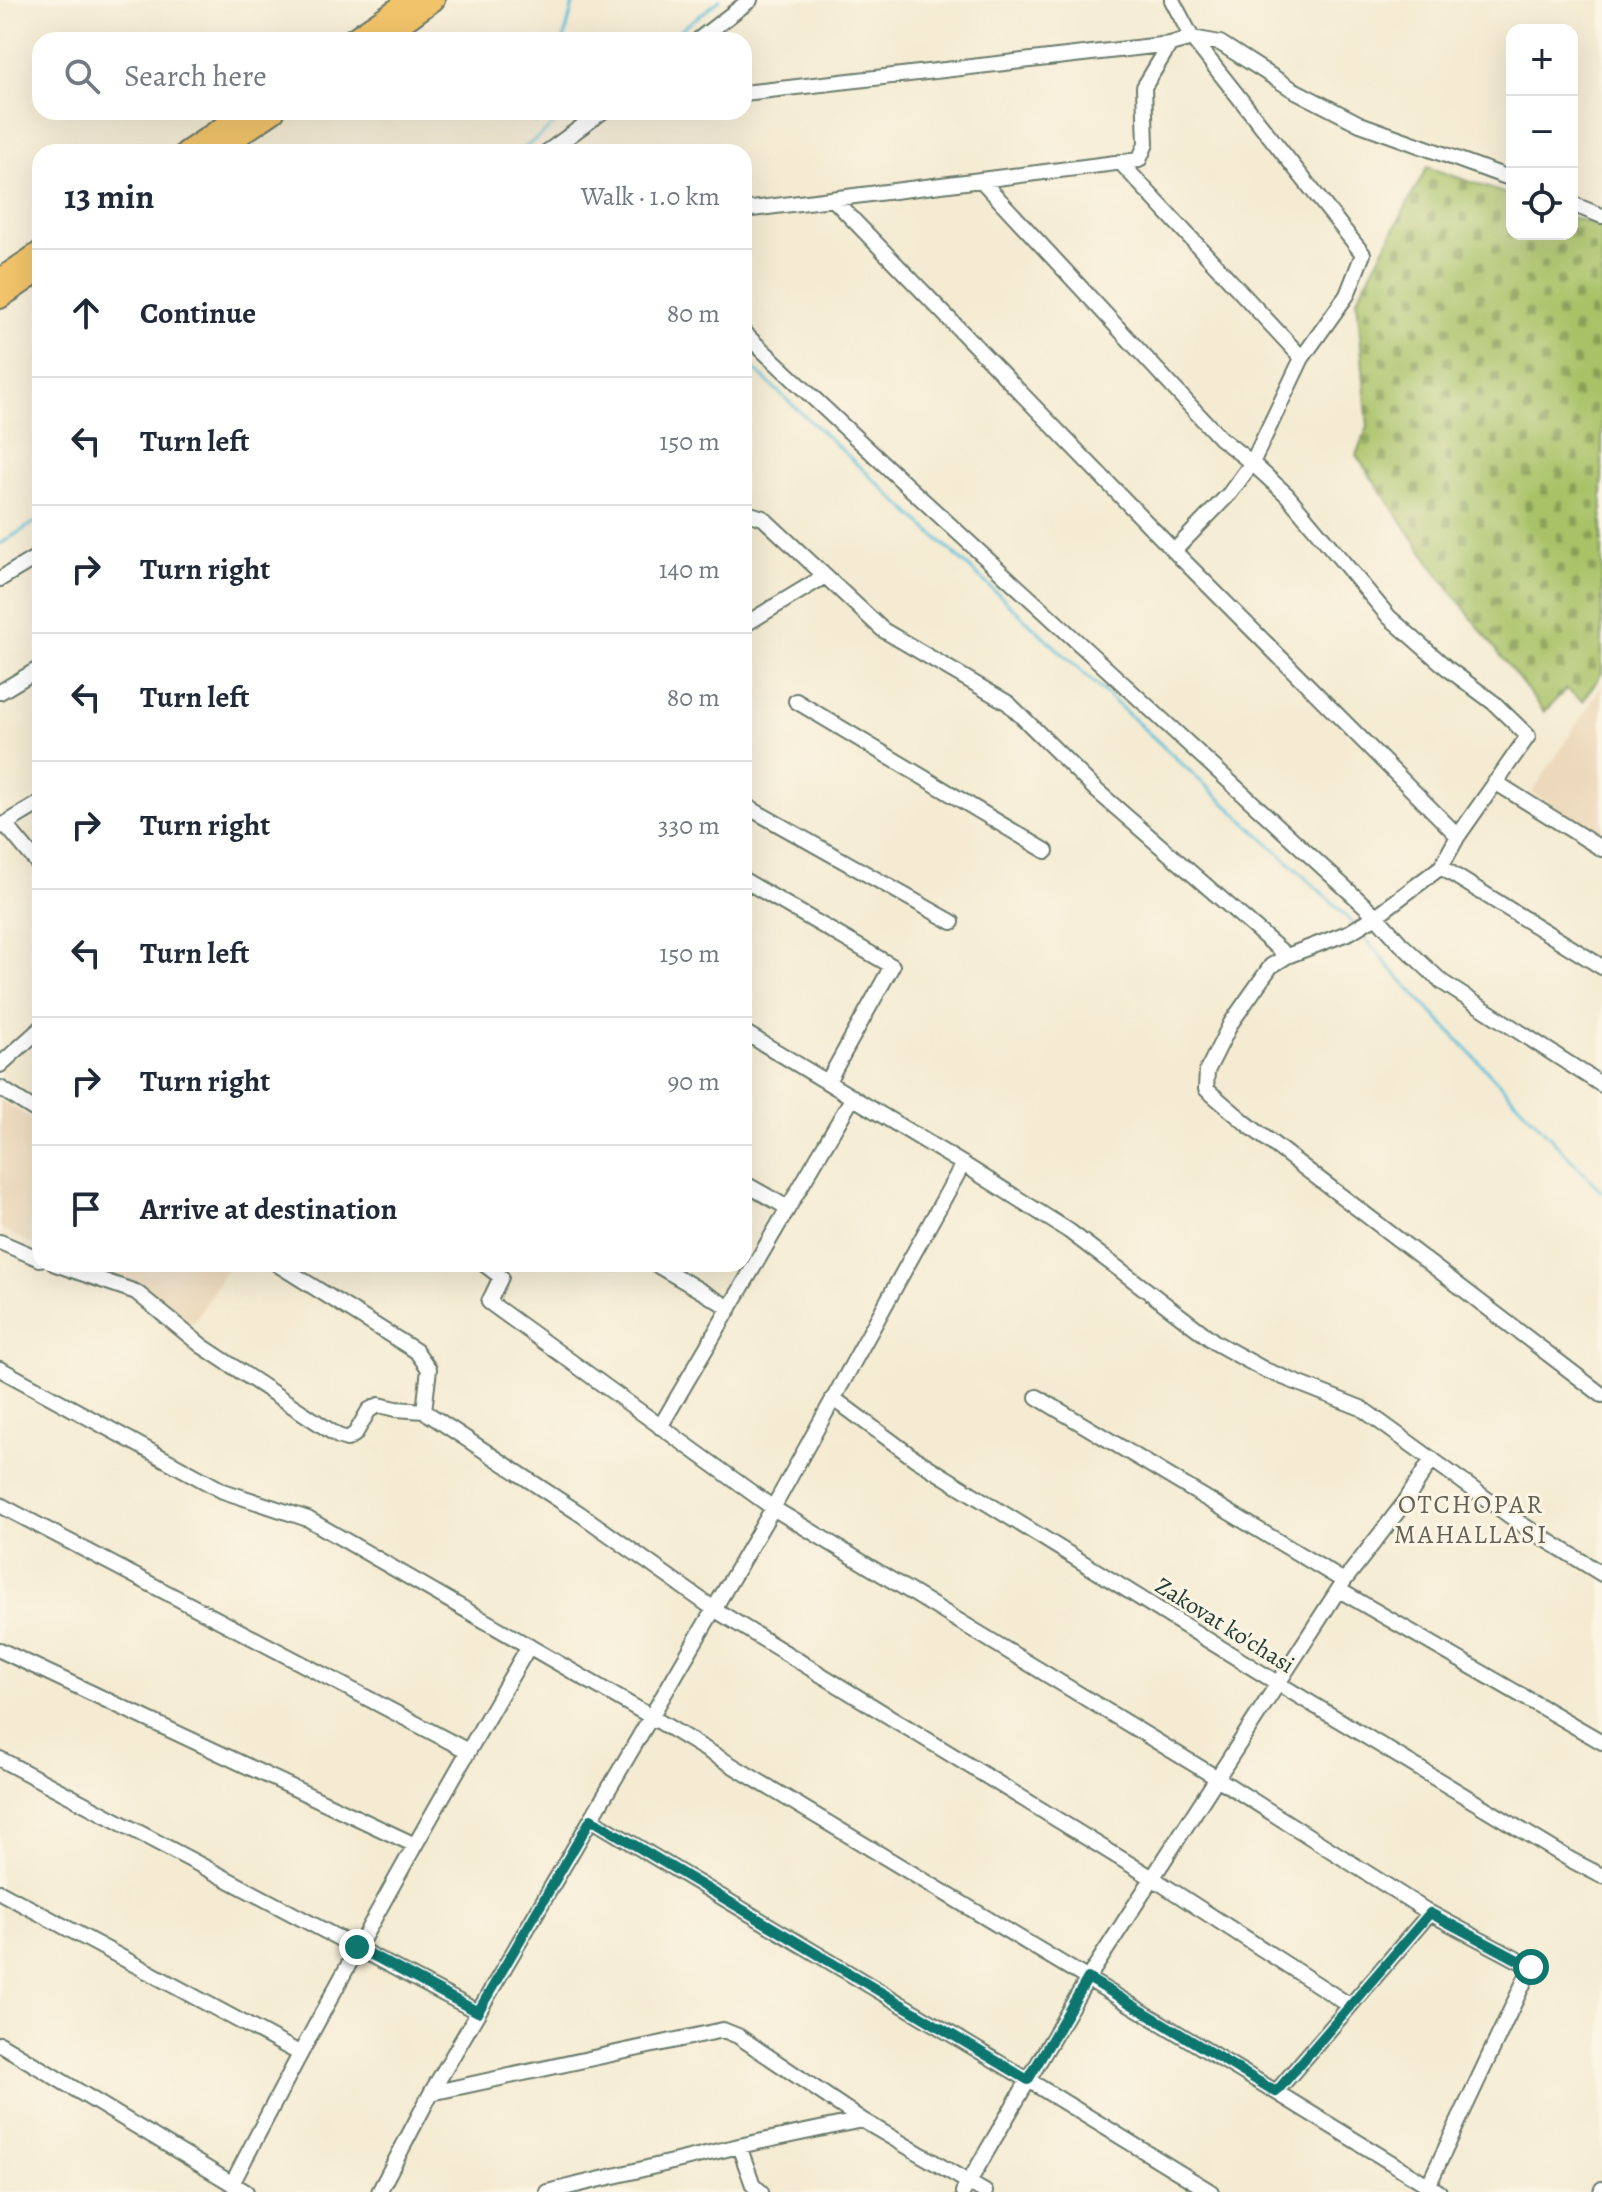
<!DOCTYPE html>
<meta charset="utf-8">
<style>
:root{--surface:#fff;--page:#f6f6f7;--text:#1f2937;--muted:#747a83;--line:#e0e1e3}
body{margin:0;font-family:Alegreya,serif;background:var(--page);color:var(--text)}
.controls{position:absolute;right:24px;top:24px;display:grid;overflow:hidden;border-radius:16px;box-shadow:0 8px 32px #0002}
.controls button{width:72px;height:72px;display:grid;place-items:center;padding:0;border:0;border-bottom:2px solid var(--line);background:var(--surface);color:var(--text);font:40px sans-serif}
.stop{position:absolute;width:24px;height:24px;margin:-18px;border:6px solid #0f766e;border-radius:50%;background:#fff}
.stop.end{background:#0f766e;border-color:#fff;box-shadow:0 2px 8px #0008}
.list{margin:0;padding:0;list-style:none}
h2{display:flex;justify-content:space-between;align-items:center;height:104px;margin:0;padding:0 32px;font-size:34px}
h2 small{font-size:26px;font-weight:400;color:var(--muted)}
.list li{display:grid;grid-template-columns:52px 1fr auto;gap:24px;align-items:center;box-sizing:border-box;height:128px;padding:0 32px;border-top:2px solid var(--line)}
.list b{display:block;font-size:30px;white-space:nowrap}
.list em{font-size:26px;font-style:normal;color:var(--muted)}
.icon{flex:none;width:44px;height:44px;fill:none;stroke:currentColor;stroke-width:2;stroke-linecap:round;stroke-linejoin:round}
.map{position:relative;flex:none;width:1602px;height:2192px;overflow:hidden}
.search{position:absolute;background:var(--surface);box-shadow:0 8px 32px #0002;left:32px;top:32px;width:720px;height:88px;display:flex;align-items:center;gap:20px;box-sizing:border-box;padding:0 28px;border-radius:24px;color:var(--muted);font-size:30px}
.panel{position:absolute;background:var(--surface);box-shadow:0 8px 32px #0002;left:32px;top:144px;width:720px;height:1128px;border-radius:24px}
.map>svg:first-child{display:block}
</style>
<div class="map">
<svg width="1602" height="2192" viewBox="0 0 1602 2192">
<defs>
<pattern id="cemetery-stones" width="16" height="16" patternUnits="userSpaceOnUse" patternTransform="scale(2)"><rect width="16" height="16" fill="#a9c267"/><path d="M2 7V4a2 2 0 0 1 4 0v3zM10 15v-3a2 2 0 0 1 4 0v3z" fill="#899f56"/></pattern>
</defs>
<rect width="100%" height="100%" fill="#fcf5e5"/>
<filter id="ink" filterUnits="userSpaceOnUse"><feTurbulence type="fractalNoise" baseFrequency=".0125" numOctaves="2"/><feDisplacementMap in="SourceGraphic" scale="16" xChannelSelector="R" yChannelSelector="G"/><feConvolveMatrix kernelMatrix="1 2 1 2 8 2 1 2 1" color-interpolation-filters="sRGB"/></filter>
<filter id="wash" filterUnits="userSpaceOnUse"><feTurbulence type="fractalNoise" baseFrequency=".006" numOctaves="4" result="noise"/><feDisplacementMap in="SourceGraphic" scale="32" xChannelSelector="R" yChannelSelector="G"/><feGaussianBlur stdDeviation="1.8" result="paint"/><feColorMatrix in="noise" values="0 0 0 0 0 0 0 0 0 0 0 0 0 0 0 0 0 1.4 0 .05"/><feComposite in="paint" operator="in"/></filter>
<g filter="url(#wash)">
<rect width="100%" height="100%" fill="#f4ebd2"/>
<path fill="#ecd8ba" d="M1602 685V837L1532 793Z
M0 1100 40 1124V1248L0 1228Z
M82 1264H230L193 1324 146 1287Z"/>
<path fill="url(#cemetery-stones)" stroke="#64804e" stroke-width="2" d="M1427 167 1512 196V234H1572V217L1602 227V673L1583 701 1566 689 1544 712 1437 573 1356 455 1368 427 1357 299Z"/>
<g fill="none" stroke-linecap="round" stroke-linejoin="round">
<path stroke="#5bbed9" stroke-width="3" d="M564 40 574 0
M667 40 720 0
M536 123 541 112
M519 152 571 112
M744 360 1333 903 1355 926
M0 544 40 519
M1359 931 1391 969 1602 1192"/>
</g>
</g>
<g filter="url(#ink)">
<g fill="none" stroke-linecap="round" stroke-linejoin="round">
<defs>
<path id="minor" d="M1172 0 1192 38 1363 254 1347 295 1302 358 1252 463 1230 493 1174 551
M698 40 750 0
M744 93 1170 44 1192 38 1220 43 1292 89 1360 124 1512 179
M547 152 602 112
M1120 162 1302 358
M981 180 1220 438 1252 463 1287 495 1389 617 1447 668 1494 703 1528 736 1458 836 1441 867 1376 916 1350 932 1287 956 1271 966 1231 1023 1207 1071 1206 1089 1247 1124 1602 1395
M833 199 1174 551 1458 836
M1572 204 1602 216
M744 210 1139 160 1146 144 1144 87 1170 44
M744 333 902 481 1376 916 1401 944 1442 982 1602 1085
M744 512 763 518 883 630 1008 703 1097 791 1287 956
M0 579 40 555
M744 625 825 576
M0 692 40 668
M796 701 1046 851
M1495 782 1602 849
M744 805 952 922
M5 824 40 866
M0 827 40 803
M1441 867 1602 967
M744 880 892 966 828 1081
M744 1032 963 1164 1069 1231 1216 1343 1265 1370 1361 1408 1521 1524 1602 1574
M0 1065 40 1029
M0 1088 40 1113
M744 1183 788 1208
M0 1242 40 1259
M55 1264 136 1292 202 1346 338 1436 347 1439 355 1434 369 1410 379 1405 396 1409 424 1411 579 1513 714 1609 1154 1879 1349 2005
M277 1264 416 1351 429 1369 424 1411
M484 1264 501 1277 489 1302 773 1508 1217 1778 1430 1913 1531 1967 1428 2186
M655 1264 730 1308
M0 1369 223 1491 308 1519 650 1716 1276 2092 1439 2192
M1037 1397 1344 1581
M833 1398 914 1458 1279 1684 1571 1860 1602 1876
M660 1427 853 1097
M0 1505 468 1751
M1339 1590 1602 1742
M0 1650 415 1845
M0 1759 478 2012
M591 1819 1028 2080 1211 2192
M0 1892 299 2053
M0 2044 246 2192
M1276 2092 1430 1913
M431 2093 723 2030 738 2036 862 2120 985 2192
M739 2146 753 2185 761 2192
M232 2184C326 2001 426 1823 529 1646
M379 2192 431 2093 773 1508 963 1164
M547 2192 739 2146 862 2120
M963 2192 1088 1978 1344 1581 1405 1502 1432 1459
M1601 2192 1602 2189"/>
<path id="highway" d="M351 40 410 0
M379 40 434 0
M186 152 245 112
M215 152 274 112
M0 279 40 252
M0 298 40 271"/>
</defs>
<use href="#minor" stroke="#6a7a6b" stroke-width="18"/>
<use href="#highway" stroke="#6a7a6b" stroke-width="24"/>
<use href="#minor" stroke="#fff" stroke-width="14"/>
<use href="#highway" stroke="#f1c36a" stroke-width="20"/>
</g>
</g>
<g fill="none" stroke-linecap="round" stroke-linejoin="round" filter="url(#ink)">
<path stroke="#0f766e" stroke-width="10" d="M357 1947 478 2012 591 1819 1028 2080 1088 1978 1276 2092 1430 1913 1531 1967"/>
</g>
<g text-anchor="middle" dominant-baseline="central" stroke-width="6" stroke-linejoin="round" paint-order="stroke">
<g font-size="24" fill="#1f3d34" stroke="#fcf5e5">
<text transform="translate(1225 1625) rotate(32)">Zakovat ko'chasi</text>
</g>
<g font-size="26" letter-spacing="2" fill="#626256" stroke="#fcf5e5">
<text x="1471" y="1504">OTCHOPAR<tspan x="1471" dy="30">MAHALLASI</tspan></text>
</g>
</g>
</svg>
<div class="controls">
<button>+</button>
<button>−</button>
<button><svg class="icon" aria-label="locate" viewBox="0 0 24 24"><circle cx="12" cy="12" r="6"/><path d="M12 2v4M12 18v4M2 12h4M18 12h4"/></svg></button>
</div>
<div class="stop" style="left:1531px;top:1967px"></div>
<div class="stop end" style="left:357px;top:1947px"></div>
<div class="search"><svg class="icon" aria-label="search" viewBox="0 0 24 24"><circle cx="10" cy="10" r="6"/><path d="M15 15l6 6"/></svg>Search here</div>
<section class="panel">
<h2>13 min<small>Walk · 1.0 km</small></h2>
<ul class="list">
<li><svg class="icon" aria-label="ahead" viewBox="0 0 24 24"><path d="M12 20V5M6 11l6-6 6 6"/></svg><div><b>Continue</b></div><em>80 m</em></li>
<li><svg class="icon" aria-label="left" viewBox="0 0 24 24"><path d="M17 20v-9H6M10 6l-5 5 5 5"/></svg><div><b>Turn left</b></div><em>150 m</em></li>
<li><svg class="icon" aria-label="right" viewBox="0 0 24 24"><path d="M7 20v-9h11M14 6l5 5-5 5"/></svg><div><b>Turn right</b></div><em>140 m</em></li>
<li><svg class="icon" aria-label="left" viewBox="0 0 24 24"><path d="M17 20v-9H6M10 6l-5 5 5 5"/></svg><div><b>Turn left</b></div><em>80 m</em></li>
<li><svg class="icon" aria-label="right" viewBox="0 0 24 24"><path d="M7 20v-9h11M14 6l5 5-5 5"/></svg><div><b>Turn right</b></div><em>330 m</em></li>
<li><svg class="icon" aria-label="left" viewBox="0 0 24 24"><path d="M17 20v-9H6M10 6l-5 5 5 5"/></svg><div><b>Turn left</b></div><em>150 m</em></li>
<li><svg class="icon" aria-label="right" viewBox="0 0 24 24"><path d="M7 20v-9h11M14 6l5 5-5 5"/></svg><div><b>Turn right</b></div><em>90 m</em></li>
<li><svg class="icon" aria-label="arrive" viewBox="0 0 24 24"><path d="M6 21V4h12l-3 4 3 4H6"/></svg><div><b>Arrive at destination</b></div></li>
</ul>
</section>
</div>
